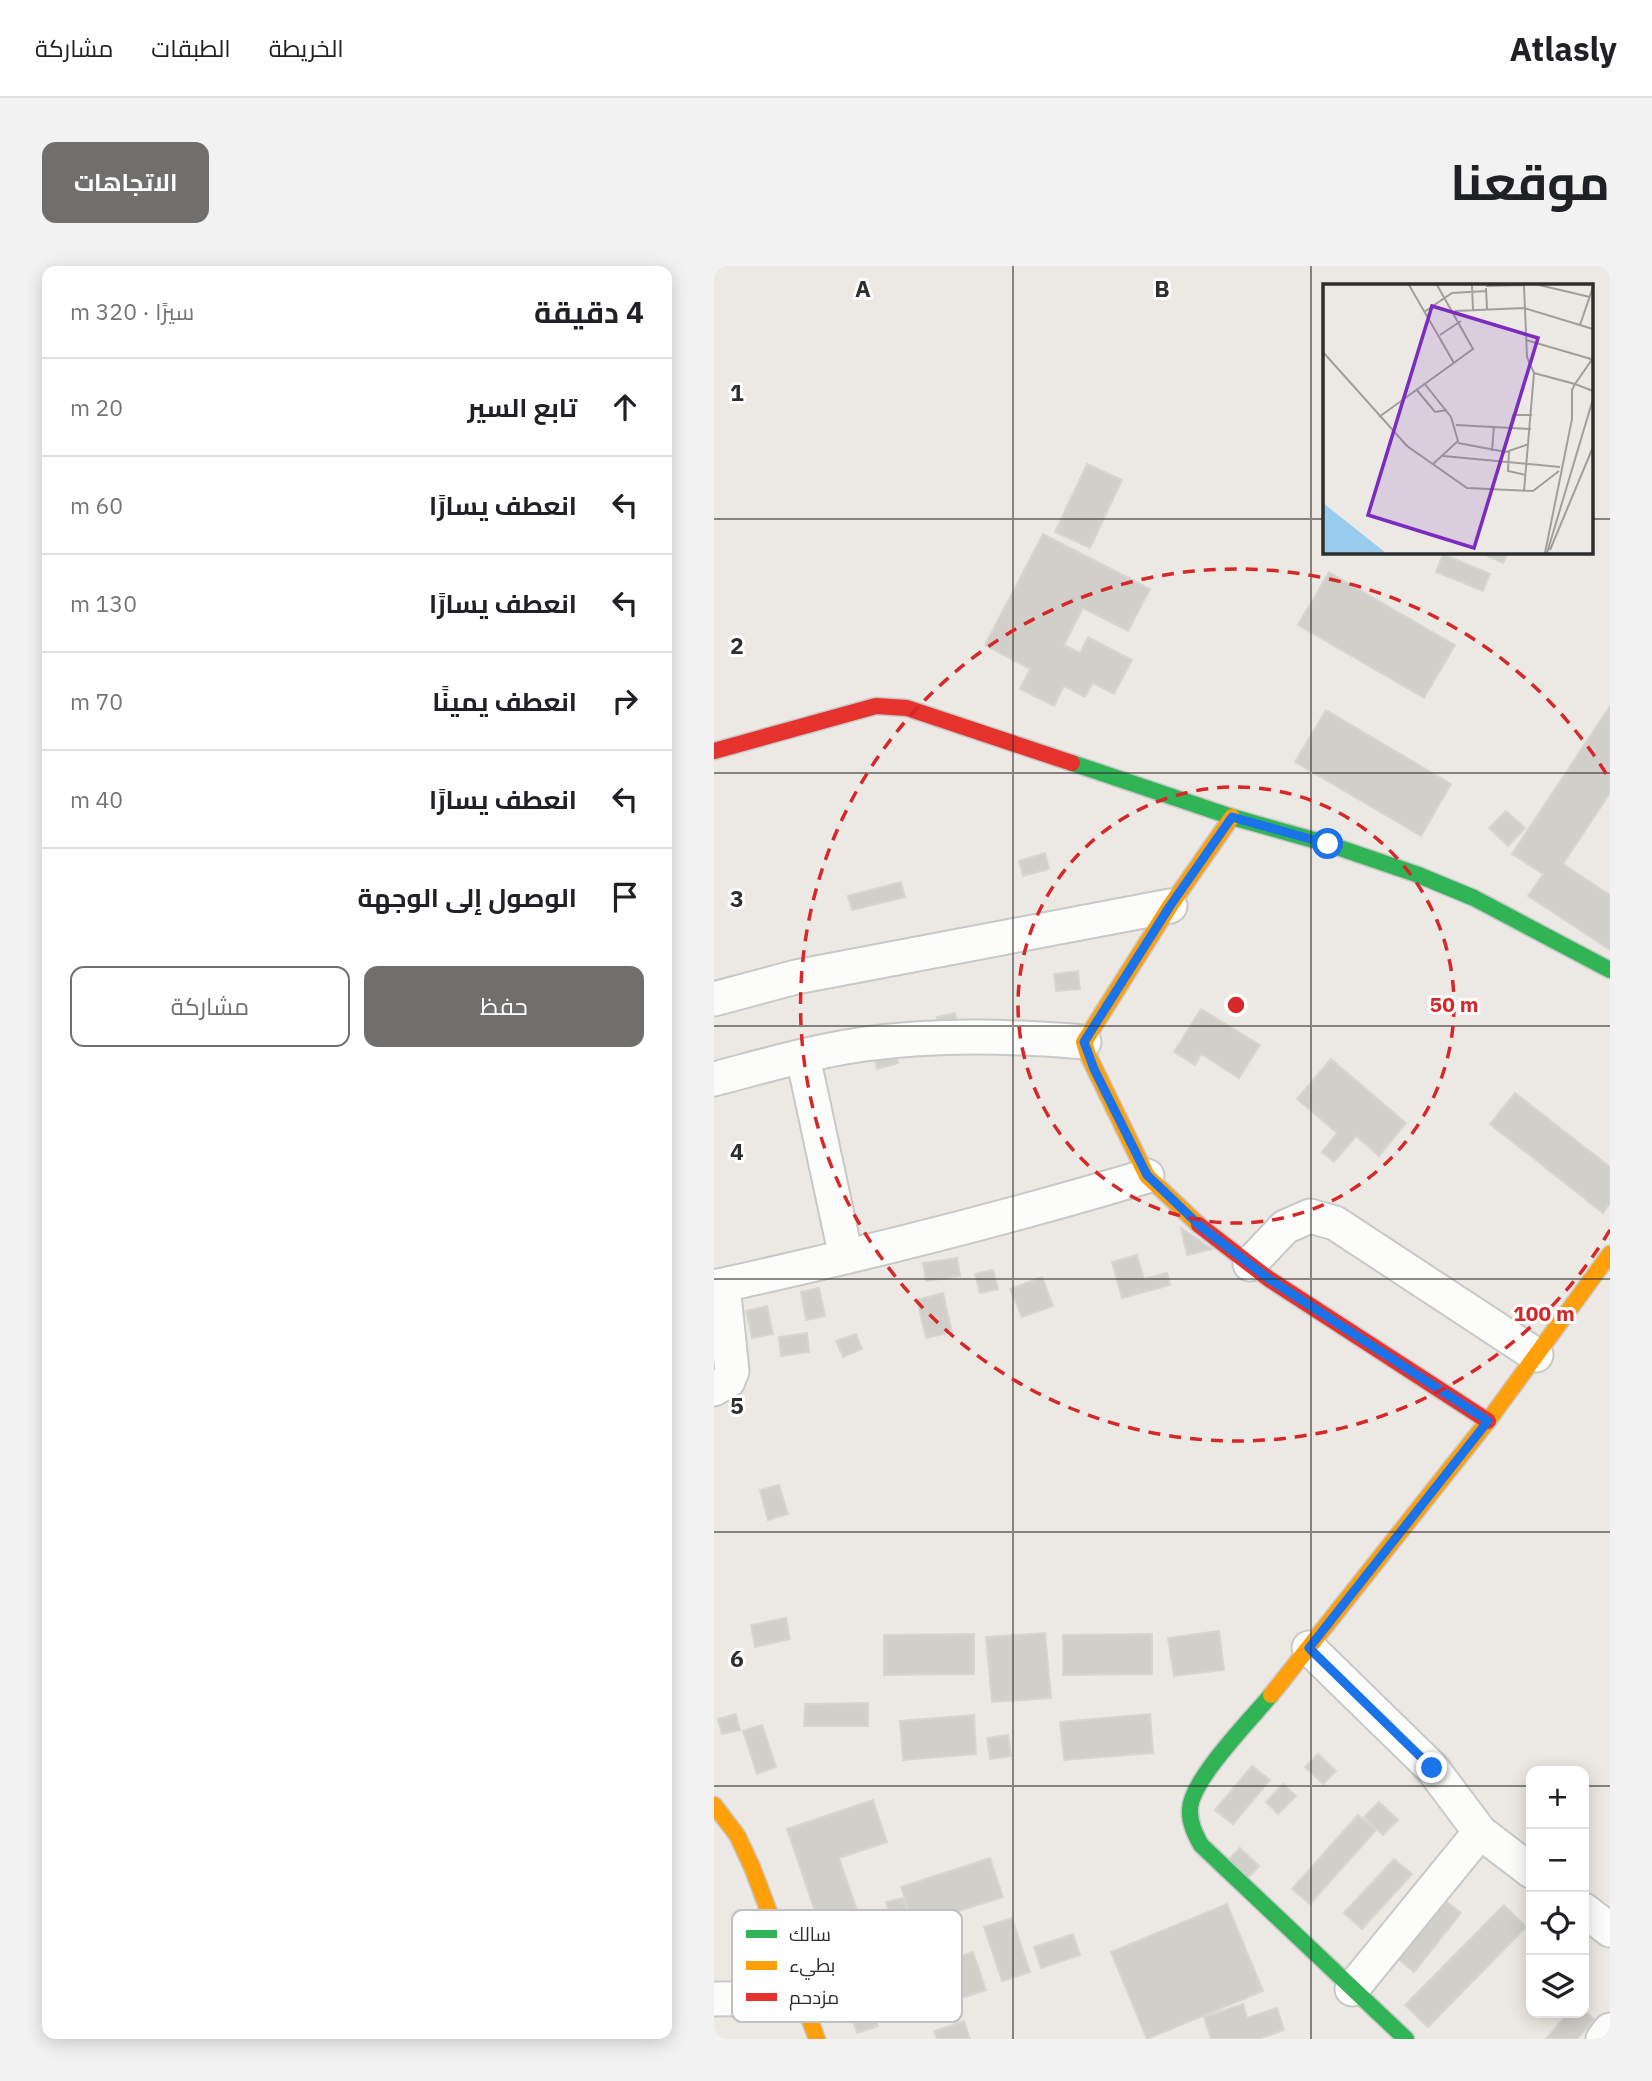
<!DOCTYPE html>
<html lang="ar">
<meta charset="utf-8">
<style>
:root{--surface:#fff;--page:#f2f2f2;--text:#202124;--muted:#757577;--line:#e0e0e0;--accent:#706f6e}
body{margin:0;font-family:"IBM Plex Sans",Cairo,sans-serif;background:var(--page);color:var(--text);direction:rtl}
.controls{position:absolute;right:21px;bottom:21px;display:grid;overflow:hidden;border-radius:14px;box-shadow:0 4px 18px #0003}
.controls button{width:63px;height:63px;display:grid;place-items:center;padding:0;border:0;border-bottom:2px solid var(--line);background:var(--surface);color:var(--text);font:35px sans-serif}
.stop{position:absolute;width:21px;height:21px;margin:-16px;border:5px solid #1a73e8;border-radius:50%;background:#fff}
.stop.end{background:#1a73e8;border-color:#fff;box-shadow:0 2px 7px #0008}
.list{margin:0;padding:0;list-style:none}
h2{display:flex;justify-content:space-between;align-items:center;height:91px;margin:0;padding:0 28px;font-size:30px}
h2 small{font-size:23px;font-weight:400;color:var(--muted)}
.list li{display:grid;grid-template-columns:46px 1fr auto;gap:21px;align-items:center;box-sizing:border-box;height:98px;padding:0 28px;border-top:2px solid var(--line)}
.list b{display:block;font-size:26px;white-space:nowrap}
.list em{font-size:23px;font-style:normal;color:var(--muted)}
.actions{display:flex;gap:14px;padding:21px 28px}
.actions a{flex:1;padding:16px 0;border:2px solid var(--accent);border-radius:14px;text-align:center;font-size:24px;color:var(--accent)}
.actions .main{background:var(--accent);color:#fff}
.icon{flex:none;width:38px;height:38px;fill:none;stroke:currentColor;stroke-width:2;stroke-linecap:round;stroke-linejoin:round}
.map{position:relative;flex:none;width:896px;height:1773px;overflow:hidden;direction:ltr;border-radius:14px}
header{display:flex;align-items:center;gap:42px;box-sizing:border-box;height:98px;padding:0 35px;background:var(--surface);border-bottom:2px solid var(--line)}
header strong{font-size:33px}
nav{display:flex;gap:38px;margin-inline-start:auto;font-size:24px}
.intro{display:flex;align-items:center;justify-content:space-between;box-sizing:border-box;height:168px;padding:0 42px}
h1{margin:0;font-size:49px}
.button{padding:18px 32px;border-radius:14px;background:var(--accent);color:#fff;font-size:24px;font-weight:700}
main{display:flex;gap:42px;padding:0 42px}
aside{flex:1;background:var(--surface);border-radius:14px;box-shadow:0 4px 18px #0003}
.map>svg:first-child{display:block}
</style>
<header>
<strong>Atlasly</strong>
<nav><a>الخريطة</a><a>الطبقات</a><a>مشاركة</a></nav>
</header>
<div class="intro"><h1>موقعنا</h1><a class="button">الاتجاهات</a></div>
<main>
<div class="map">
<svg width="896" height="1773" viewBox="0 0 896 1773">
<rect width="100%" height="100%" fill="#ece9e4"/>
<path fill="#d1cfca" stroke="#d7d5d0" stroke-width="2" d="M373 198 408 214 376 282 341 266Z
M329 268 436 323 414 365 369 342 350 379 366 387 374 371 418 394 400 428 379 417 371 431 350 420 340 440 306 423 316 403 271 379Z
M763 285H795L789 297Z
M729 288 776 308 769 325 722 306Z
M615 306 741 379 710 432 584 359Z
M896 440V527L849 598 896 629V684L814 630 829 608 798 588Z
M612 444 737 518 707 570 581 496Z
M792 545 811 562 794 580 775 562Z
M331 587 335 603 309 610 305 595Z
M187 616 191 631 138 644 134 630Z
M364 705 366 723 342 725 340 708Z
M487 743 546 779 525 812 487 788 481 799 460 786Z
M241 747 244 765 226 768 223 751Z
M181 784 184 797 163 803 160 789Z
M617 793 692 857 665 890 642 870 620 896 608 886 623 867 583 833Z
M801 827 896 901V937L889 947 776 858Z
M467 962 498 983 473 989Z
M423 989 430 1013 453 1007 456 1019 408 1032 398 996Z
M243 992 246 1010 212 1015 209 997Z
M279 1004 284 1023 266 1027 261 1008Z
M328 1011 339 1040 308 1051 296 1023Z
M105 1022 111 1050 92 1054 87 1026Z
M229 1027 238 1066 212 1072 203 1034Z
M53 1040 59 1068 38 1072 32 1045Z
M93 1067 95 1086 67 1090 65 1071Z
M142 1068 148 1083 129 1091 122 1075Z
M65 1219 74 1248 54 1254 46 1224Z
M72 1352 76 1373 41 1381 37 1359Z
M505 1365 510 1404 460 1410 454 1372Z
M331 1367 337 1432 278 1436 272 1371Z
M260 1368V1408L170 1409V1369Z
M438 1368V1408L349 1409V1369Z
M154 1437V1460H90L91 1438Z
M22 1448 26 1464 8 1468 4 1453Z
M436 1448 439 1487 350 1494 346 1456Z
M260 1449 262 1488 189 1494 186 1455Z
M48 1459 62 1501 43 1508 29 1465Z
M294 1469 297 1490 276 1493 273 1472Z
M604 1488 622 1505 609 1518 591 1501Z
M538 1500 556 1514 519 1558 501 1544Z
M569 1518 582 1530 564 1548 552 1536Z
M159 1534 173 1576 125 1592 145 1650 107 1663 73 1563Z
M665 1536 684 1554 669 1569 650 1551Z
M644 1549 662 1564 596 1638 578 1623Z
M526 1582 545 1600 533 1613 513 1595Z
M276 1592 289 1631 200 1659 187 1621Z
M680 1593 698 1608 648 1663 630 1647Z
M190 1632 195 1651 177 1655 172 1636Z
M728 1632 747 1647 700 1706 682 1691Z
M513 1638 549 1725 433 1773 397 1686Z
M790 1639 812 1661 714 1761 691 1739Z
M298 1652 316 1706 288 1715 270 1661Z
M359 1668 366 1689 327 1702 320 1681Z
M259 1686 272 1724 187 1752 175 1715Z
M153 1728 164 1760 143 1767 132 1735Z
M181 1735 185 1752 168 1756 164 1739Z
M529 1738 533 1752 563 1742 570 1764 544 1773H497L490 1751Z
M870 1744 880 1753 863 1773H832L854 1747H870Z
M250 1755 256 1773H223L220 1765Z"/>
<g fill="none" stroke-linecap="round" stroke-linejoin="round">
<defs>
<path id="street" d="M0 733 82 711 456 640
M89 791 132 991
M0 813C50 800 100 785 151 778 224 768 296 770 370 776
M536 998 571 961 596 950 621 957 822 1089
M0 1021C146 989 290 953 433 910
M0 1123 14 1115 18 1105 9 1019
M595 1382 718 1502 766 1566 817 1605
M870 1644 896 1664
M638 1723 766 1566
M0 1733 87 1732
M889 1773 896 1764"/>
<path id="fast" d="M358 497 518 551 614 578 702 608 760 632 896 704
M557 1429C537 1453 477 1514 476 1543 475 1556 481 1568 487 1579L692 1773"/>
<path id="slow" d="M485 959 433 910 374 789 370 776 456 640 518 551
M557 1429 774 1155 896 988
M0 1539 23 1569 38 1601 103 1773"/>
<path id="jam" d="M0 485 162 440 193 442 358 497
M485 959 555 1013 774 1155"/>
</defs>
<use href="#street" stroke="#c9c8c9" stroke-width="37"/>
<use href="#fast" stroke="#c9c8c9" stroke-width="19"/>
<use href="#slow" stroke="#c9c8c9" stroke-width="19"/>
<use href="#jam" stroke="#c9c8c9" stroke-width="19"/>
<use href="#street" stroke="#fcfcfb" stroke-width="33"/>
<use href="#fast" stroke="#30b455" stroke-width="16"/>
<use href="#slow" stroke="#ff9f0a" stroke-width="16"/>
<use href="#jam" stroke="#e5322d" stroke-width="16"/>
</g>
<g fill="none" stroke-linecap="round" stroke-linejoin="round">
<path stroke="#1a73e8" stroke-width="9" d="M614 578 518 551 456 640 370 776 380 803 433 909 486 960 555 1013 774 1155 595 1382 718 1502"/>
</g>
<path fill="none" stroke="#2e2e2e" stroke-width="2" stroke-opacity="0.55" d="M299 0V1773M597 0V1773M0 253H611M877 253H896M0 507H896M0 760H896M0 1013H896M0 1266H896M0 1520H817M870 1520H896"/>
<g fill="none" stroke="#d62828" stroke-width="3.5" stroke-dasharray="12 9">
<circle cx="522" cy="739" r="218"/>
<path d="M896 964A436 436 0 1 1 896 514"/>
</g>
<g transform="translate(609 18)">
<rect width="270" height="270" fill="#ece9e4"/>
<path d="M0 219 63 269H0Z" fill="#97ccee"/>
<path fill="none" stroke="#a09e9b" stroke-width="2" d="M86 1 131 79M149 1 150 26M201 1 204 73 211 89 201 207M216 1 267 13M163 2 201 1M163 4 164 25M132 27 201 24 270 45M101 28 129 9 163 7M257 41 270 3M117 51 138 37M203 56 268 75M0 68 84 162 144 204 210 207 236 187M211 89 252 100 270 74M101 99 128 133 135 157 110 180M93 105 112 128 124 126M56 133 150 65 114 1M133 141 208 145M187 143 190 131H209M135 159 183 168 206 160M169 167 171 142M186 167 185 187 203 191M120 172 237 183M227 266 270 163M222 269 249 135V106L252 100 270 107M224 269 270 115"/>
<path fill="#7b2cbf" fill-opacity="0.15" stroke="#7b2cbf" stroke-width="3.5" d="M109 22 215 54 151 264 45 231Z"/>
<rect width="270" height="270" fill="none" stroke="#2e2e2e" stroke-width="3.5"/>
</g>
<rect x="18" y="1644" width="230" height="112" rx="10" fill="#fff" stroke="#c0c0c0" stroke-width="2"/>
<rect x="32" y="1664" width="31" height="8" fill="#30b455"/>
<rect x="32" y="1695" width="31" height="9" fill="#ff9f0a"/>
<rect x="32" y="1727" width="31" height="8" fill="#e5322d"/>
<g font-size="19" fill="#2e2e2e">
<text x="75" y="1675">سالك</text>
<text x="75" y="1706">بطيء</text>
<text x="75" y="1738">مزدحم</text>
</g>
<g font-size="23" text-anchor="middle" font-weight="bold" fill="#2e2e2e" stroke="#fff" stroke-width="6" stroke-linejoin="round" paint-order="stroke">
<text x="149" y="31">A</text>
<text x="448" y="31">B</text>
<text x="23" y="135">1</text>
<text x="23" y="388">2</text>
<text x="23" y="641">3</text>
<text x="23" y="894">4</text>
<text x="23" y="1148">5</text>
<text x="23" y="1401">6</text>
</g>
<circle cx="522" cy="739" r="10" fill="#d62828" stroke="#fff" stroke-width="3.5"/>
<g font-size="21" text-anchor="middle" font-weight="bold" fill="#d62828" stroke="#fff" stroke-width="6" stroke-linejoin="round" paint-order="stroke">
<text x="740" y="746">50 m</text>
<text x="830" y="1055">100 m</text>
</g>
</svg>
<div class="controls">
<button>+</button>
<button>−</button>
<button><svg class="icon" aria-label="locate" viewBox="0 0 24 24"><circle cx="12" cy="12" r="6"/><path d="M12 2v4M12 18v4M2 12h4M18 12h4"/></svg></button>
<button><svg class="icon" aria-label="layers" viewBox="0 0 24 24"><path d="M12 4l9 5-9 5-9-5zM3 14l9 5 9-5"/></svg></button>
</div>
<div class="stop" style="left:614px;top:578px"></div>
<div class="stop end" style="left:718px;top:1502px"></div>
</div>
<aside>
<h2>4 دقيقة<small>سيرًا · 320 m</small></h2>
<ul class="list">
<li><svg class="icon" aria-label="ahead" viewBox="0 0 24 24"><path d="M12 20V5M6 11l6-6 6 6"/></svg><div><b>تابع السير</b></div><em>20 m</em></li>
<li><svg class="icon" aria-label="left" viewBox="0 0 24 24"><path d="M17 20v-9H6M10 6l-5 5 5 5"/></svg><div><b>انعطف يسارًا</b></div><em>60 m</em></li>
<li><svg class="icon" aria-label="left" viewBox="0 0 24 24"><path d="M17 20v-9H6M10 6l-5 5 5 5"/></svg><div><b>انعطف يسارًا</b></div><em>130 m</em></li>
<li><svg class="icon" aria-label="right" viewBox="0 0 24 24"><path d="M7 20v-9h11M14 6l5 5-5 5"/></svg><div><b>انعطف يمينًا</b></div><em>70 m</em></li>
<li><svg class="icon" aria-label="left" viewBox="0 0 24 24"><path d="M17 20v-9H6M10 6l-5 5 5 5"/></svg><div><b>انعطف يسارًا</b></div><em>40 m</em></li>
<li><svg class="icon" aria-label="arrive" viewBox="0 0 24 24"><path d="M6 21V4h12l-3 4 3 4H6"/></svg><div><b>الوصول إلى الوجهة</b></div></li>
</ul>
<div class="actions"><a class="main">حفظ</a><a>مشاركة</a></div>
</aside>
</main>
